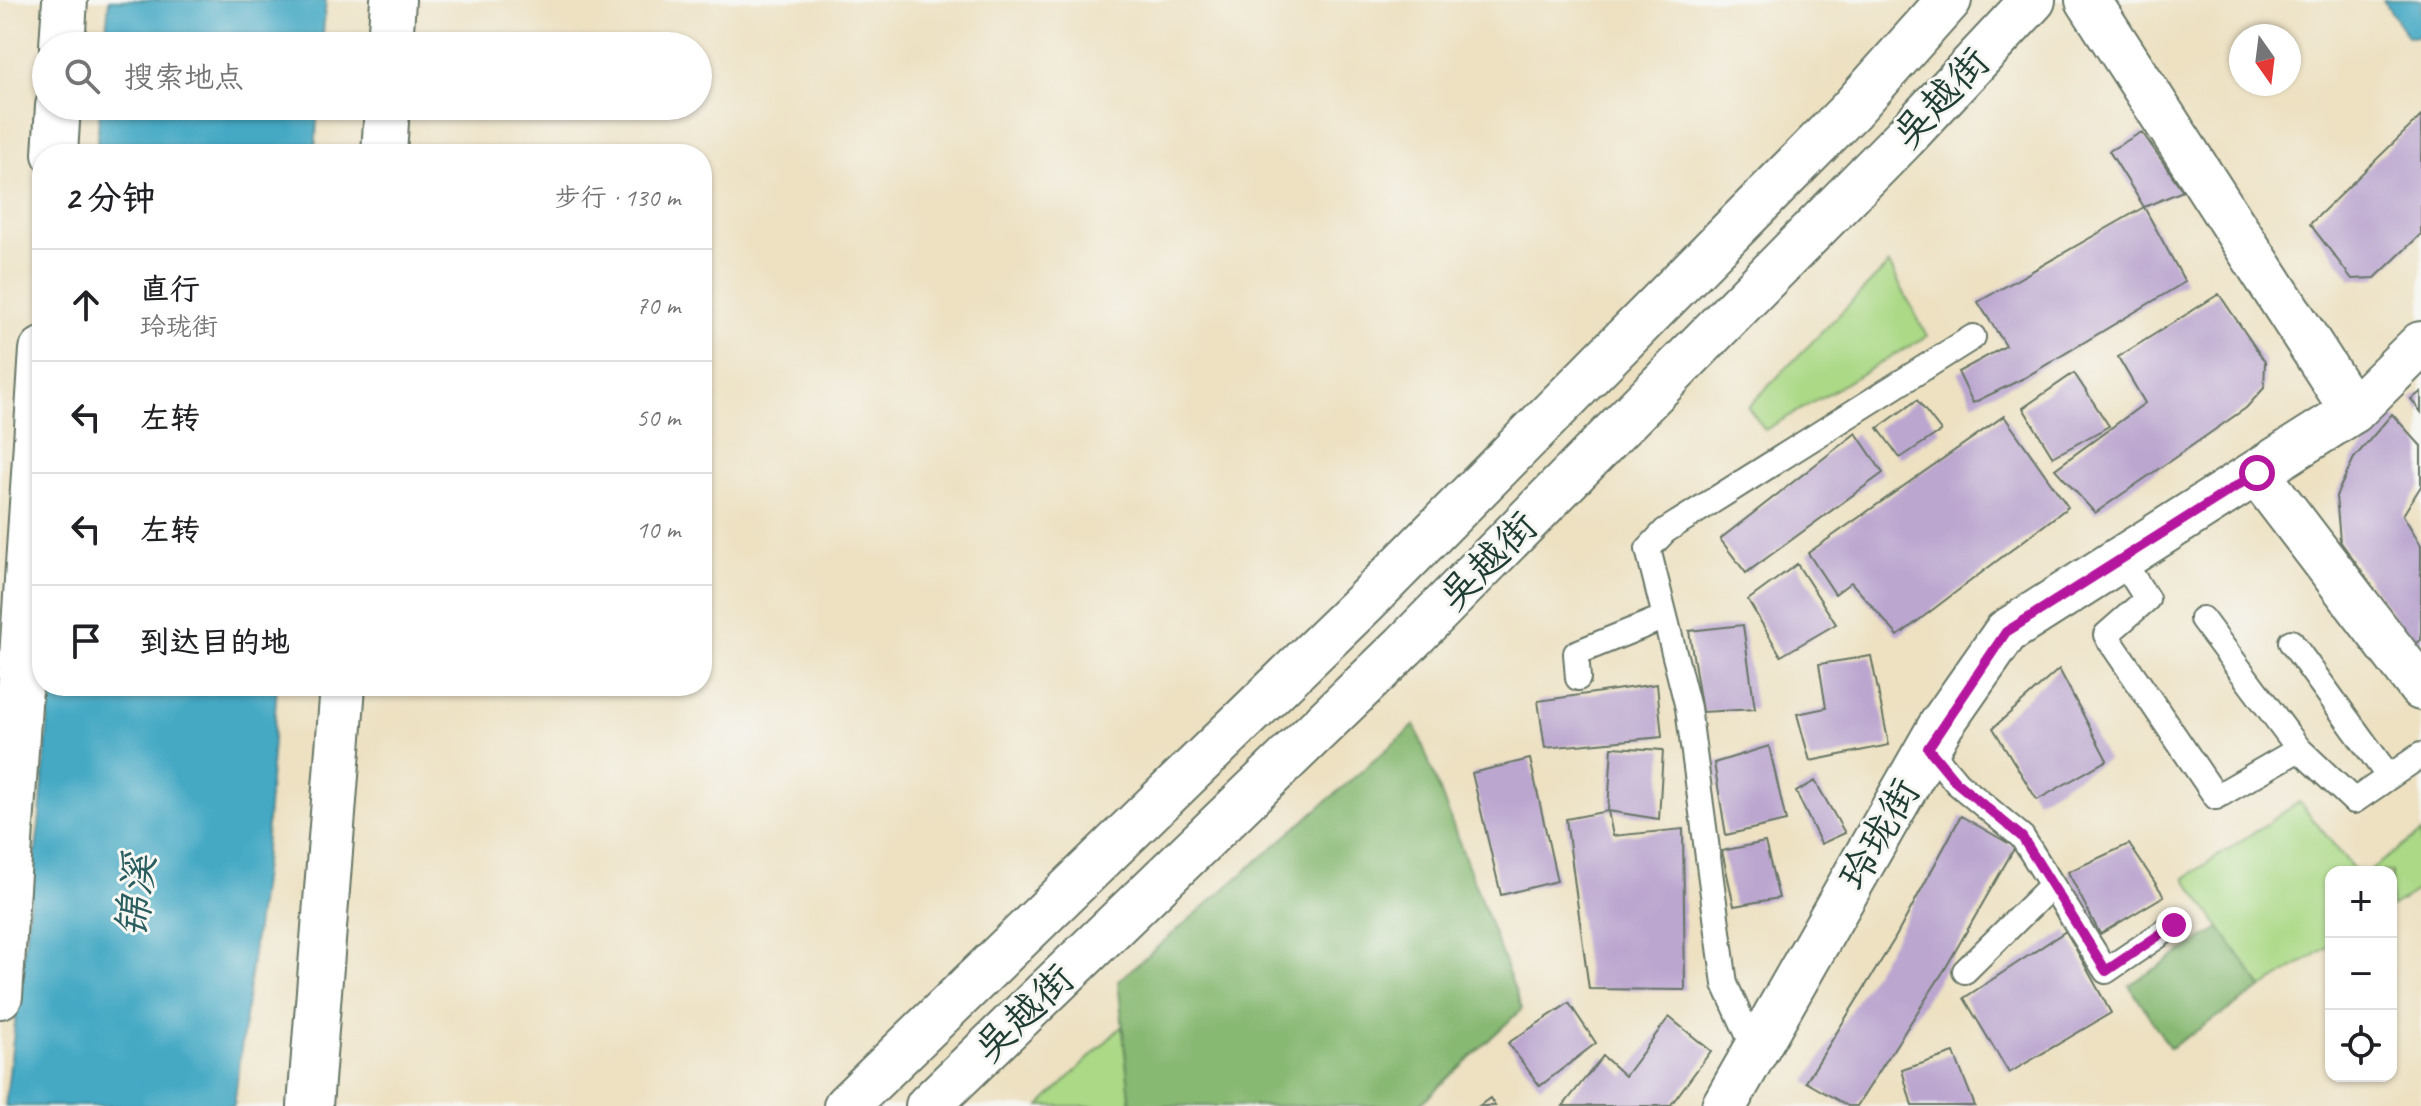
<!DOCTYPE html>
<html lang="zh">
<meta charset="utf-8">
<style>
:root{--surface:#fff;--page:#f2f2f2;--text:#202124;--muted:#757577;--line:#e0e0e0}
body{margin:0;font-family:Caveat,"LXGW WenKai TC",sans-serif;background:var(--page);color:var(--text)}
.controls{position:absolute;right:24px;bottom:24px;display:grid;overflow:hidden;border-radius:16px;box-shadow:0 2px 6px #0004}
.controls button{width:72px;height:72px;display:grid;place-items:center;padding:0;border:0;border-bottom:2px solid var(--line);background:var(--surface);color:var(--text);font:40px sans-serif}
.compass{position:absolute;left:2229px;top:24px;width:72px;height:72px;border-radius:50%;background:var(--surface);box-shadow:0 2px 6px #0004;rotate:166deg}
.stop{position:absolute;width:24px;height:24px;margin:-18px;border:6px solid #b5179e;border-radius:50%;background:#fff}
.stop.end{background:#b5179e;border-color:#fff;box-shadow:0 2px 8px #0008}
.list{margin:0;padding:0;list-style:none}
h2{display:flex;justify-content:space-between;align-items:center;height:104px;margin:0;padding:0 32px;font-size:34px}
h2 small{font-size:26px;font-weight:400;color:var(--muted)}
.list li{display:grid;grid-template-columns:52px 1fr auto;gap:24px;align-items:center;box-sizing:border-box;height:112px;padding:0 32px;border-top:2px solid var(--line)}
.list b{display:block;font-size:30px;white-space:nowrap}
.list p{margin:0;font-size:26px;white-space:nowrap;color:var(--muted)}
.list em{font-size:26px;font-style:normal;color:var(--muted)}
.icon{flex:none;width:44px;height:44px;fill:none;stroke:currentColor;stroke-width:2;stroke-linecap:round;stroke-linejoin:round}
.map{position:relative;flex:none;width:2421px;height:1106px;overflow:hidden}
.search{position:absolute;background:var(--surface);box-shadow:0 2px 6px #0004;left:32px;top:32px;width:680px;height:88px;display:flex;align-items:center;gap:20px;box-sizing:border-box;padding:0 28px;border-radius:44px;color:var(--muted);font-size:30px}
.panel{position:absolute;background:var(--surface);box-shadow:0 2px 6px #0004;left:32px;top:144px;width:680px;height:552px;border-radius:32px}
.map>svg:first-child{display:block}
</style>
<div class="map">
<svg width="2421" height="1106" viewBox="0 0 2421 1106">
<rect width="100%" height="100%" fill="#f6f6f2"/>
<filter id="ink" filterUnits="userSpaceOnUse"><feTurbulence type="fractalNoise" baseFrequency=".0125" numOctaves="2"/><feDisplacementMap in="SourceGraphic" scale="16" xChannelSelector="R" yChannelSelector="G"/><feConvolveMatrix kernelMatrix="1 2 1 2 8 2 1 2 1" color-interpolation-filters="sRGB"/></filter>
<filter id="wash" filterUnits="userSpaceOnUse"><feTurbulence type="fractalNoise" baseFrequency=".006" numOctaves="4" result="noise"/><feDisplacementMap in="SourceGraphic" scale="32" xChannelSelector="R" yChannelSelector="G"/><feGaussianBlur stdDeviation="1.8" result="paint"/><feColorMatrix in="noise" values="0 0 0 0 0 0 0 0 0 0 0 0 0 0 0 0 0 1.4 0 .05"/><feComposite in="paint" operator="in"/></filter>
<g filter="url(#wash)">
<rect width="100%" height="100%" fill="#ede1c2"/>
<path fill="#abd986" stroke="#658b5d" stroke-width="2" d="M1889 264 1927 336 1765 430 1748 407Z
M2299 802 2356 872H2331V945L2262 988 2185 878Z
M2421 833V888L2391 907V872H2367Z
M1122 1026 1131 1106H1040Z"/>
<path fill="#88b973" stroke="#547b54" stroke-width="2" d="M1415 725 1522 1009 1418 1106H1131L1118 981Z
M2220 928 2262 988 2170 1048 2129 985Z"/>
<path fill="#44a9c4" stroke="#32737c" stroke-width="2" d="M109 0H326L322 46H105Z
M2383 0H2421V36L2408 37Z
M100 106H318L315 154H96Z
M51 686H277L264 864 234 1106H5L40 816Z"/>
<g id="blocks">
<path fill="#bba6cf" d="M2421 116V234L2375 278 2352 279 2310 224Z
M2142 132 2183 191 2144 207 2109 151Z
M2144 207 2185 282 2024 378 1973 403 1958 372 2006 346 1978 302Z
M2219 294 2265 362 2264 388 2246 408 2095 513 2055 469 2145 403 2118 357Z
M2074 373 2109 426 2053 457 2023 408Z
M2421 392V412L2411 399Z
M1917 400 1941 431 1900 458 1878 428Z
M2392 414 2421 446V486L2403 515 2421 545V640L2414 645 2340 541 2336 496 2354 458Z
M2004 416 2068 507 1898 636 1851 582 1835 594 1808 553Z
M1856 433 1883 473 1746 573 1720 539Z
M1797 564 1836 624 1781 656 1748 600Z
M1743 625 1755 709 1702 712 1689 631Z
M1871 656 1889 745 1810 761 1797 714 1826 708 1819 664Z
M2059 669 2107 760 2037 800 1993 728Z
M1657 684 1662 737 1545 748 1538 701Z
M1769 746 1786 821 1726 835 1714 763Z
M1612 747 1663 750 1659 819 1608 811 1613 836 1683 829 1685 990 1589 989 1566 819 1608 811Z
M1530 759 1557 881 1501 895 1472 773Z
M1815 781 1845 833 1821 844 1796 792Z
M1961 816 2015 847 1945 969 1857 1106H1848L1806 1082 1894 940Z
M1765 842 1779 898 1734 906 1722 851Z
M2129 844 2164 896 2100 934 2068 872Z
M2066 931 2111 1013 2009 1073 1964 998Z
M1569 1003 1596 1043 1540 1086 1508 1043Z
M1669 1017 1711 1051 1670 1106H1563L1603 1056 1625 1076Z
M1954 1053 1975 1106H1912L1902 1070Z
M1490 1098 1495 1106H1479Z"/>
</g>
</g>
<g filter="url(#ink)">
<use href="#blocks" fill-opacity="0" stroke="#677666" stroke-width="2"/>
<g fill="none" stroke-linecap="round" stroke-linejoin="round">
<defs>
<path id="service" d="M2121 558 2147 599 2106 635 2216 797 2299 749 2354 801 2421 755
M2202 619 2299 749
M2291 642 2389 777
M1578 678 1576 653 1665 617
M1928 748 1957 783 2022 837 2106 971 2174 925
M1965 971 2052 885
M1755 1050 1725 984 1688 708 1648 549 1665 531 1973 337"/>
<path id="minor" d="M2088 0 2353 411
M390 46 393 0
M384 154 387 106
M2257 473 2421 688
M310 1106 343 686"/>
<path id="tertiary" d="M62 46 65 0
M55 154 58 106
M0 996 42 350
M1724 1106 1941 725 2006 632 2353 411 2421 344"/>
<path id="trunk" d="M846 1106 1365 602 1850 111 1949 0
M928 1106 1404 646 1904 138 2033 0"/>
</defs>
<use href="#service" stroke="#677666" stroke-width="28"/>
<use href="#minor" stroke="#677666" stroke-width="48"/>
<use href="#tertiary" stroke="#677666" stroke-width="48"/>
<use href="#trunk" stroke="#677666" stroke-width="48"/>
<use href="#service" stroke="#fff" stroke-width="24"/>
<use href="#minor" stroke="#fff" stroke-width="44"/>
<use href="#tertiary" stroke="#fff" stroke-width="44"/>
<use href="#trunk" stroke="#fff" stroke-width="44"/>
</g>
</g>
<g fill="none" stroke-linecap="round" stroke-linejoin="round" filter="url(#ink)">
<path stroke="#b5179e" stroke-width="10" d="M2174 925 2106 971 2022 837 1957 783 1928 748 2006 632 2257 473"/>
</g>
<g text-anchor="middle" dominant-baseline="central" stroke-width="6" stroke-linejoin="round" paint-order="stroke">
<g font-size="40" fill="#1f3d34" stroke="#f6f6f2">
<text transform="translate(1941 98) rotate(-47)">吴越街</text>
<text transform="translate(1488 561) rotate(-45)">吴越街</text>
<text transform="translate(1879 834) rotate(-60)">玲珑街</text>
<text transform="translate(1024 1013) rotate(-44)">吴越街</text>
</g>
<g font-size="42" font-style="italic" fill="#2a5d5f" stroke="#f6f6f2">
<text transform="translate(136 896) rotate(-84)">锦溪</text>
</g>
</g>
</svg>
<div class="controls">
<button>+</button>
<button>−</button>
<button><svg class="icon" aria-label="locate" viewBox="0 0 24 24"><circle cx="12" cy="12" r="6"/><path d="M12 2v4M12 18v4M2 12h4M18 12h4"/></svg></button>
</div>
<svg class="compass" viewBox="-18 -18 36 36"><path d="M0-13l5 13h-10z" fill="#e53935"/><path d="M0 13l5-13h-10z" fill="#757577"/></svg>
<div class="stop" style="left:2257px;top:473px"></div>
<div class="stop end" style="left:2174px;top:925px"></div>
<div class="search"><svg class="icon" aria-label="search" viewBox="0 0 24 24"><circle cx="10" cy="10" r="6"/><path d="M15 15l6 6"/></svg>搜索地点</div>
<section class="panel">
<h2>2 分钟<small>步行 · 130 m</small></h2>
<ul class="list">
<li><svg class="icon" aria-label="ahead" viewBox="0 0 24 24"><path d="M12 20V5M6 11l6-6 6 6"/></svg><div><b>直行</b><p>玲珑街</p></div><em>70 m</em></li>
<li><svg class="icon" aria-label="left" viewBox="0 0 24 24"><path d="M17 20v-9H6M10 6l-5 5 5 5"/></svg><div><b>左转</b></div><em>50 m</em></li>
<li><svg class="icon" aria-label="left" viewBox="0 0 24 24"><path d="M17 20v-9H6M10 6l-5 5 5 5"/></svg><div><b>左转</b></div><em>10 m</em></li>
<li><svg class="icon" aria-label="arrive" viewBox="0 0 24 24"><path d="M6 21V4h12l-3 4 3 4H6"/></svg><div><b>到达目的地</b></div></li>
</ul>
</section>
</div>
